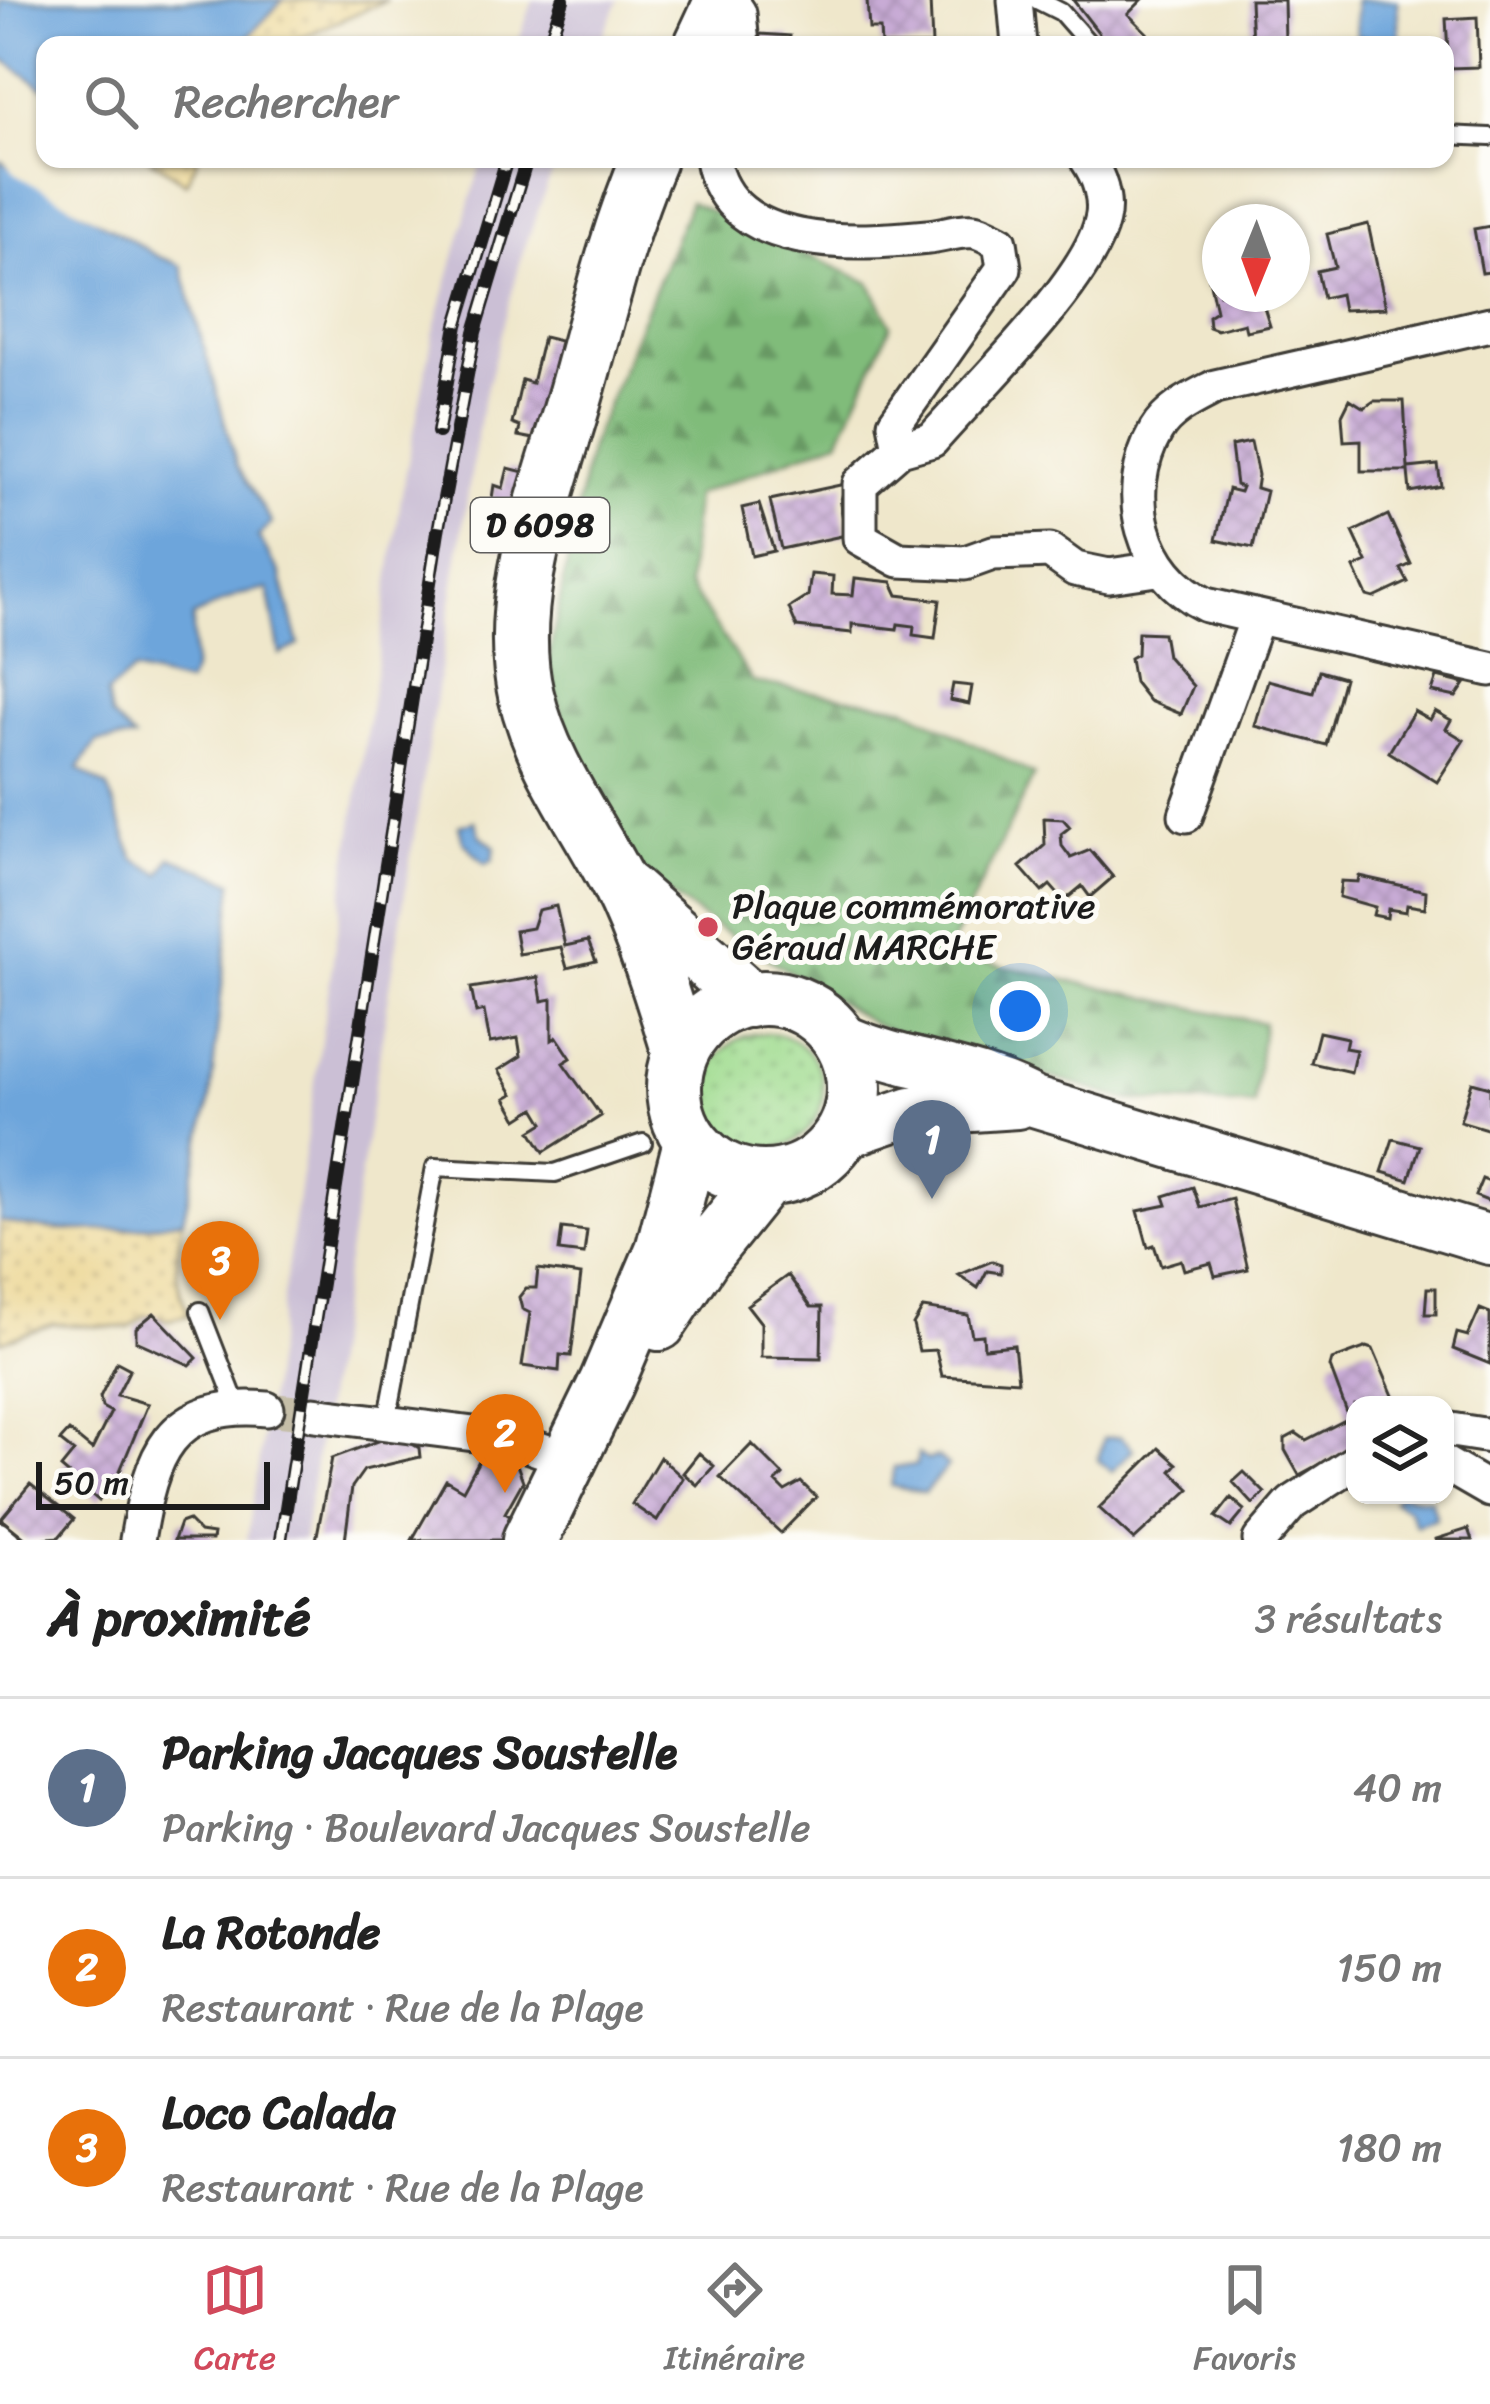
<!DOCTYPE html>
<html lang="fr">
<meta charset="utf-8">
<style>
:root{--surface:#fff;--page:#f6f6f6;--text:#222;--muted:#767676;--line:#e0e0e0;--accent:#d1495b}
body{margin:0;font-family:Sriracha,sans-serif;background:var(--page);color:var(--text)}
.controls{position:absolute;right:36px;bottom:36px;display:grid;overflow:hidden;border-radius:24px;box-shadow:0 3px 9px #0004}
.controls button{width:108px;height:108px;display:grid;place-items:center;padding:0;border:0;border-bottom:3px solid var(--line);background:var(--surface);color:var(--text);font:60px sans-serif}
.compass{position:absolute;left:1202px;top:204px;width:108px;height:108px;border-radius:50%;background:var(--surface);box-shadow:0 3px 9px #0004;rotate:181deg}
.scale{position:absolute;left:36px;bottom:30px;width:234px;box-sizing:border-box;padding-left:12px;border:6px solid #1c1c1c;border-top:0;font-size:33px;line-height:42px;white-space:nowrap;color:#1c1c1c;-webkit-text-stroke:9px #fdfcf7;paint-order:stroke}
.you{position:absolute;left:1020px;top:1011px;width:42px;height:42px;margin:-30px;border:9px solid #fff;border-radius:50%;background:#1a73e8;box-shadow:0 0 0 18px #1a73e833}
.badge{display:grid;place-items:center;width:78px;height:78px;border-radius:50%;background:var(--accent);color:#fff;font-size:39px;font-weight:700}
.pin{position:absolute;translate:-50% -99px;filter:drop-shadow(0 3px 6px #0008)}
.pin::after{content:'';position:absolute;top:63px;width:42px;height:36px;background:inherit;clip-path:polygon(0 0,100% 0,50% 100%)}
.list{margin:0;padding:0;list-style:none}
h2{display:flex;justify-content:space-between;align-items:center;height:156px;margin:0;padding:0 48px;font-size:51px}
h2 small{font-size:39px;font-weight:400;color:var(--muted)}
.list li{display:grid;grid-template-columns:78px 1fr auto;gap:36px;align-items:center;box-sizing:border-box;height:180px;padding:0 48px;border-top:3px solid var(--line)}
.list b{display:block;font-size:45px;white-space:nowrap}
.list p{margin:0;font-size:39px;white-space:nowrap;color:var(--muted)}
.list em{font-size:39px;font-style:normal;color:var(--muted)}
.icon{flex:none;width:66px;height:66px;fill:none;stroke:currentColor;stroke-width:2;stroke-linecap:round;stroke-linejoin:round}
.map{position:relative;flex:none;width:1490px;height:1540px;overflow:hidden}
.search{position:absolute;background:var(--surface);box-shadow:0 3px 9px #0004;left:36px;right:36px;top:36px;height:132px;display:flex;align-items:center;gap:30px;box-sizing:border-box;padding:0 42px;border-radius:24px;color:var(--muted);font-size:45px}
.sheet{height:696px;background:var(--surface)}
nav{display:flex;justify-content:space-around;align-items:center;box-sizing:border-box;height:168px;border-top:3px solid var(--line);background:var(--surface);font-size:33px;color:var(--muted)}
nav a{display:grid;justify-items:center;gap:6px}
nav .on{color:var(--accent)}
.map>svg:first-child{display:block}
</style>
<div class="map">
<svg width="1490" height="1540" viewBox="0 0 1490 1540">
<defs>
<pattern id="grass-dots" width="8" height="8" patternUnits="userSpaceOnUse" patternTransform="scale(3)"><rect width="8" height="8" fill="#a0dc90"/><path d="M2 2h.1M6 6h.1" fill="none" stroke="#89bc7c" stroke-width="1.8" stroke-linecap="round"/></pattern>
<pattern id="forest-firs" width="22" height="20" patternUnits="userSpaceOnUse" patternTransform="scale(3)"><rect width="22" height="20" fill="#80bc7a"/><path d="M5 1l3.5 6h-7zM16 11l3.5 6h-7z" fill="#689863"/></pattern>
<pattern id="sand-dots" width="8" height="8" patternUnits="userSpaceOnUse" patternTransform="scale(3)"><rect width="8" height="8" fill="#eeda9e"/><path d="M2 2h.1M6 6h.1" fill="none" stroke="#ccba88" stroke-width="1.8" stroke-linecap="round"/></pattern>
<pattern id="building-cross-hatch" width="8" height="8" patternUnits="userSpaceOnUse" patternTransform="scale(3)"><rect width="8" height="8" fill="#c8abd5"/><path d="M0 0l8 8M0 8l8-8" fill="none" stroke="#ab93b6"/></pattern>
</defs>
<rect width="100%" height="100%" fill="#fdfcf7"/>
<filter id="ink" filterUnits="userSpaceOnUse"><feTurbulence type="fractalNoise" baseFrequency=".00833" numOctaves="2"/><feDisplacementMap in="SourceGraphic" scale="24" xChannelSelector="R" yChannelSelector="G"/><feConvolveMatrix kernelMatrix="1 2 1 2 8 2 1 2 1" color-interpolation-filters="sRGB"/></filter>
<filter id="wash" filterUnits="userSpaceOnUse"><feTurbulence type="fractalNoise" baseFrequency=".004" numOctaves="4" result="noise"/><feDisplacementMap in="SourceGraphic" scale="48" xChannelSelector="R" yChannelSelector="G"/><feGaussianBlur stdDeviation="2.7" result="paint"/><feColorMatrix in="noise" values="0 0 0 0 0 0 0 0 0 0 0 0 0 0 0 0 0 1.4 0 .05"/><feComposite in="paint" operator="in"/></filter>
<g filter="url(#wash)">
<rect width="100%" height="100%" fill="#efe7cb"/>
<path fill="#cbbfd5" d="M533 0H619L599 45H517Z
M482 159H557L523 252 482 405 303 1540H247L402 492 433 334Z"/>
<path fill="url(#grass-dots)" stroke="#5e7c56" stroke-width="3" d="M707 1091a58 58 0 1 1 116 0a58 58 0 1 1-116 0Z"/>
<path fill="url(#forest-firs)" stroke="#4e6c4b" stroke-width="3" d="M690 202 870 283 891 325 839 440 695 495 688 585 753 682 904 707 1034 775 947 954 1263 1023 1254 1105 1128 1100 879 1027 707 921 611 853 580 784 548 662 589 450Z"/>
<path fill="url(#sand-dots)" stroke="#857b5d" stroke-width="3" d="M283 0H387L284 45H240Z
M150 159H198L186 183Z
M183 1220C177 1255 171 1283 190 1315L169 1320 145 1315 129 1328 53 1324 0 1342V1221C62 1236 121 1232 183 1220Z"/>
<path fill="#6da5db" stroke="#44607c" stroke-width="3" d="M0 0H283L240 45H45V89L0 57Z
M1355 0H1397L1399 42 1357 37Z
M0 161 159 257 181 265 237 466 272 523 258 537 280 573 299 645 280 654 268 589 238 595 193 617V671L187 684 133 671 107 694 111 716 134 739 97 742 78 769 108 788 134 859 161 874 171 857 233 882 210 1099 183 1220C121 1232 62 1236 0 1221Z
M475 821 480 835 495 847 493 860 485 864 463 841 459 826Z
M1121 1437 1133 1449 1112 1472 1098 1460 1104 1438Z
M918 1454 927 1460 938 1457 948 1466 924 1493 891 1486 894 1467 916 1465Z
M1398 1495 1430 1499 1436 1518 1415 1525 1408 1509 1393 1501Z"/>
<path fill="#efe7cb" d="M0 155 161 251 183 259 181 265 14 174Z"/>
<g id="blocks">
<path fill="url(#building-cross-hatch)" d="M867 0H930L932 45H881L880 29H869Z
M1073 0H1142L1128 14 1147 33 1135 45H1108Z
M1250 0H1284L1285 42 1252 44Z
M1477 17 1479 67 1449 68 1446 19Z
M760 34 790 36 789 45H759Z
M1368 224 1386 308 1343 310 1340 294 1323 298 1317 271 1335 267 1327 234Z
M1490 226V272L1482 273 1474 229Z
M1220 272V294H1260L1270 326 1246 331 1244 323 1217 330 1209 327 1208 316 1216 311 1208 274Z
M543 337 560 341 539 440 518 436 520 427 512 424 522 380 532 383Z
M1350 399 1364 408 1374 401H1404L1408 468 1438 465 1441 486 1410 492 1408 471H1361V440L1344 441 1342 415Z
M1251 442 1258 475 1256 488 1266 491 1253 548 1216 540 1228 489 1240 492 1242 487 1236 485 1231 446Z
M508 468 524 472 508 550 485 544 494 485 503 488Z
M845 484 840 504 846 535 781 549 770 500Z
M759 504 774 551 752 556 742 508Z
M1388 515 1411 564 1401 569 1408 582 1374 598 1367 596 1354 568 1367 562 1353 532Z
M811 574 833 576 832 594 853 595 855 578 892 582 898 595 940 600 935 638 913 635 914 626 898 624 897 629 852 624V633L797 627 789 608 808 596Z
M1138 632 1163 633 1167 656 1193 686 1181 714 1149 701 1134 682 1130 658 1137 654Z
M1319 671 1344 678 1326 745 1255 726 1268 680 1313 692Z
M1437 677 1465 684 1456 697 1432 692Z
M953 684 972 686 969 704 950 700Z
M1414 711 1430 720 1435 711 1451 720 1446 729 1464 740 1437 782 1389 752Z
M1044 818 1063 819 1070 827 1061 834 1062 846 1071 858 1090 850 1113 877 1090 897 1082 886 1064 901 1050 885 1042 892 1020 867 1045 845Z
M1359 876 1426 891 1425 908 1407 905 1406 912 1388 909 1387 918 1373 915 1375 907 1339 897 1341 881 1358 882Z
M556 906 565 946 588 941 596 961 567 968 561 947 519 954 515 931 532 928 538 910Z
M538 977 542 1001 552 999V1040L557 1037 571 1058 563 1063 601 1116 544 1152 531 1131 544 1123 535 1108 518 1119 506 1098 513 1094 499 1070 521 1056 518 1038 490 1043 484 1011 476 1013 471 988Z
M1319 1032 1347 1038 1345 1048 1356 1050 1351 1072 1311 1063Z
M1472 1082 1490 1087V1130L1460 1121Z
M1393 1139 1420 1146 1409 1180 1382 1172Z
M1482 1179 1490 1182V1202L1475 1196Z
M1193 1187 1200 1207 1232 1199 1248 1269 1215 1276 1211 1263 1184 1270 1181 1260 1161 1266 1154 1245 1148 1247 1138 1211 1167 1205 1164 1196Z
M562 1228 587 1231 584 1254 559 1251Z
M992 1261 1001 1264V1273L987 1271 978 1288 959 1275Z
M538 1269 581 1275 571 1356 560 1355 559 1371 522 1366 530 1313 522 1309 519 1297 526 1288H536Z
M788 1275 811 1307H822L821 1358 761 1357V1323L747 1305Z
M1427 1288H1436V1314H1425Z
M923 1308 968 1315 972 1336 983 1335 984 1348 1014 1345 1018 1381 942 1376 936 1350 919 1351 913 1325Z
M1480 1309 1490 1313V1364L1453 1349 1457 1333 1468 1336Z
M154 1313 197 1358 190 1365 136 1341V1328Z
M1367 1347 1373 1349 1397 1405H1355V1445L1299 1475 1285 1450V1439L1296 1433 1306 1440 1349 1418 1330 1367 1332 1360Z
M117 1362 130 1369 117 1395 148 1404 114 1485 109 1483 99 1501 61 1468 74 1452 60 1441 69 1431 92 1450 111 1412 102 1407 100 1397Z
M381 1440 407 1441 419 1448 420 1457 364 1470 352 1487 345 1540H316L332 1458Z
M752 1444 783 1475 776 1482 785 1491 801 1482 816 1497 781 1533 720 1477Z
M1159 1448 1177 1464 1171 1471 1190 1489 1134 1540 1099 1508Z
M495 1450 516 1462 523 1481 505 1513 516 1520 505 1540H412L446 1480 463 1490 481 1457Z
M699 1453 714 1466 697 1485 683 1473Z
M660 1457 683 1478 657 1521 632 1504Z
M1244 1472 1265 1493 1253 1504 1233 1482Z
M30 1484 74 1519 59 1537 27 1540 1 1519Z
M1231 1498 1245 1510 1231 1527 1216 1517Z
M188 1520 200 1532 213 1534 212 1540H174L180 1523Z
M1468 1529 1472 1540H1436V1539Z"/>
</g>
</g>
<g filter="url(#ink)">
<use href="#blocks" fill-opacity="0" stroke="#3c3a36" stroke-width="3"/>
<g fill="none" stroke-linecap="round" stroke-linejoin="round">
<path stroke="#c5bea8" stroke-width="33" stroke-dasharray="33 16" stroke-linecap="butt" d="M267 1409 314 1414"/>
<defs>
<path id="lane" d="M1037 0 1061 12 1090 45
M1445 135 1490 137
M200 1311 237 1406
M387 1422 435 1167 555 1173 643 1143
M0 1531 11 1540"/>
<path id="street" d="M730 0 739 13 742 45
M1015 0 1019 45
M712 159C728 253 856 244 928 237 942 236 960 229 974 231 982 232 993 239 1000 242L1004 268 895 423 900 449
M1087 159C1099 176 1107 200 1102 220 1089 281 976 389 932 440L900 449 860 484V538L899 560 965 563 993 553 1050 551 1075 569 1109 576 1157 569
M1490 324 1215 387C1194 398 1169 409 1156 431 1120 494 1142 574 1206 605L1490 669
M1186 815 1257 618
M314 1414 506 1438 568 1459
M1445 1429 1490 1436
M1445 1464 1490 1490
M137 1540C151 1456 168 1400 267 1409
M1260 1540 1292 1503 1355 1462"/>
<path id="secondary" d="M838 1037C902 1067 973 1068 1034 1102L1490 1240
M841 1135 911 1111 1017 1104"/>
<path id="primary" d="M702 45 723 0
M649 159C617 234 598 315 576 393 550 487 503 597 526 695 543 766 585 819 618 883 644 935 663 997 680 1053
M626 890 750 1000
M674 1088a90 90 0 1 1 180 0a90 90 0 1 1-180 0Z
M659 1323 704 1255 766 1178
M530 1540 607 1382 663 1250 691 1142"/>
</defs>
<use href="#lane" stroke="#3c3a36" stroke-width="22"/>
<use href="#street" stroke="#3c3a36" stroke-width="39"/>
<use href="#secondary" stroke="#3c3a36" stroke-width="54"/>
<use href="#primary" stroke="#3c3a36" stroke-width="60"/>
<use href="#lane" stroke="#fff" stroke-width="16"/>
<use href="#street" stroke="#fff" stroke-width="33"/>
<use href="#secondary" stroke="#fff" stroke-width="48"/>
<use href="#primary" stroke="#fff" stroke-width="54"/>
<defs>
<path id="rail" d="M548 45 563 0
M438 432 457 325 507 159
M281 1540 438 531 475 332 527 159"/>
</defs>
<use href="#rail" stroke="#1c1c1c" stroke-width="14"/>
<use href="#rail" stroke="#fdfcf7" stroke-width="9" stroke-dasharray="27" stroke-linecap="butt"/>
</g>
</g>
<circle fill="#d1495b" stroke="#fdfcf7" stroke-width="4.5" cx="708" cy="927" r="12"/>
<g text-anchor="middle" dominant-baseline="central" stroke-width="10" stroke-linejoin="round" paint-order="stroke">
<rect fill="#fdfcf7" stroke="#605f5e" stroke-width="3" x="471" y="498" width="138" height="54" rx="9"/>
<g font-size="33" font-weight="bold" fill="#1c1c1c">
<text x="540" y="525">D 6098</text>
</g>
<g font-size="36" fill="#1c1c1c" stroke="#fdfcf7" text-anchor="start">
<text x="732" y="906">Plaque commémorative<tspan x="732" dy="41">Géraud MARCHE</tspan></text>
</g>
</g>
</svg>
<div class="controls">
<button><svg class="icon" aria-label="layers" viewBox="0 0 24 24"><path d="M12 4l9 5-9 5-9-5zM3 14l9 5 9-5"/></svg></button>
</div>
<svg class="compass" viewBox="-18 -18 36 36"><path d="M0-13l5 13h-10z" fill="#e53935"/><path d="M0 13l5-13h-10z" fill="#767676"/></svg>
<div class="scale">50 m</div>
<div class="you"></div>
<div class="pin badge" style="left:932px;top:1199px;background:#5c6f8a">1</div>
<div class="pin badge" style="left:505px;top:1493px;background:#e8710a">2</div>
<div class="pin badge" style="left:220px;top:1320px;background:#e8710a">3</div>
<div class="search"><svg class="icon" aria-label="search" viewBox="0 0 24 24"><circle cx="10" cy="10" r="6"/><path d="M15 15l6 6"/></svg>Rechercher</div>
</div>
<section class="sheet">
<h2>À proximité<small>3 résultats</small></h2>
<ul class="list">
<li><span class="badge" style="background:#5c6f8a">1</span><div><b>Parking Jacques Soustelle</b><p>Parking · Boulevard Jacques Soustelle</p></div><em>40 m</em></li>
<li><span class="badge" style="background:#e8710a">2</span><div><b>La Rotonde</b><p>Restaurant · Rue de la Plage</p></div><em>150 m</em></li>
<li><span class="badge" style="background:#e8710a">3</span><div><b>Loco Calada</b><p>Restaurant · Rue de la Plage</p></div><em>180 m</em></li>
</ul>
</section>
<nav>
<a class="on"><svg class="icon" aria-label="map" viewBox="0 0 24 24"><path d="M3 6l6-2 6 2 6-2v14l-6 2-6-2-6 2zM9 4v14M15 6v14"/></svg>Carte</a>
<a><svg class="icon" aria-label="directions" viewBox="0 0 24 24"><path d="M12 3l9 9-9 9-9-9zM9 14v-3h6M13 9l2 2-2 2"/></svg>Itinéraire</a>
<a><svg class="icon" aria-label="saved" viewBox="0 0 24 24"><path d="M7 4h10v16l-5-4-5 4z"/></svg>Favoris</a>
</nav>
